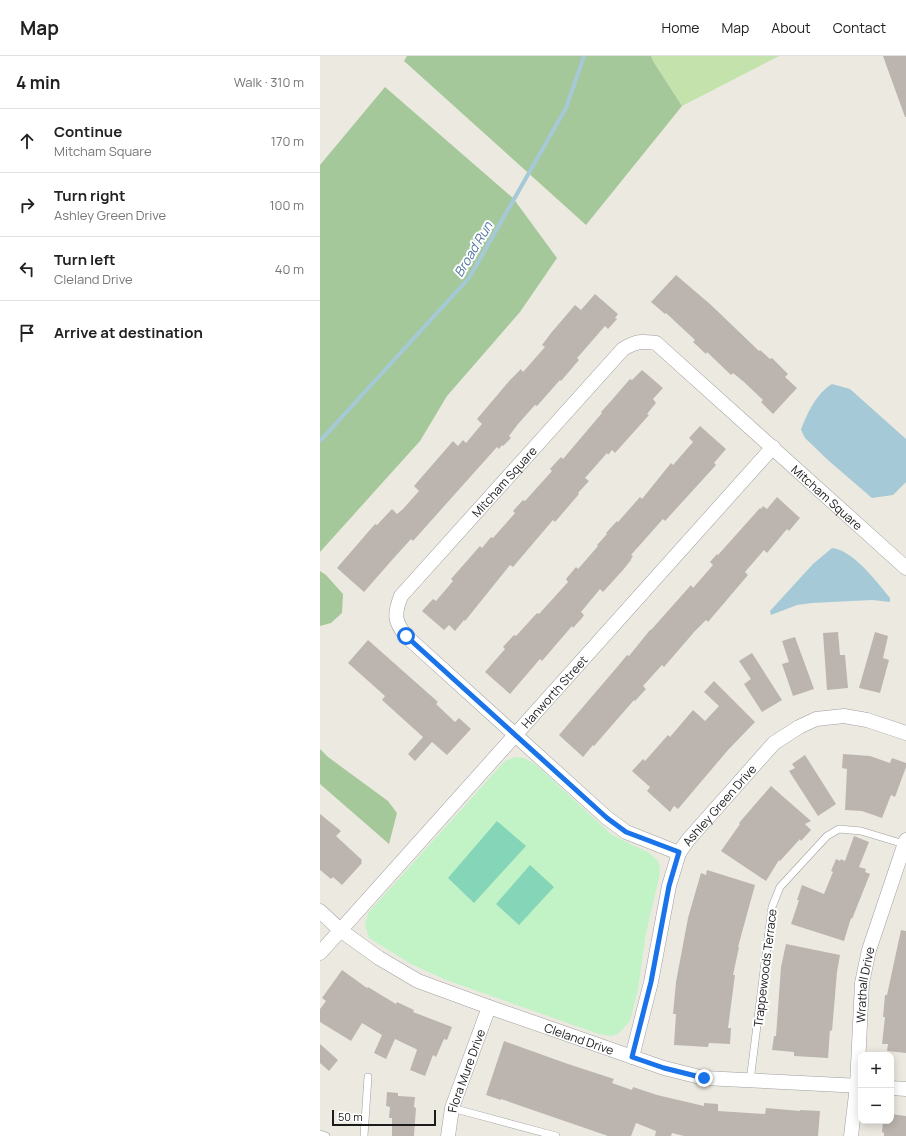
<!DOCTYPE html>
<meta charset="utf-8">
<style>
:root{--surface:#fff;--page:#f2f2f2;--text:#222;--muted:#767676;--line:#e0e0e0}
body{margin:0;font-family:Manrope,sans-serif;background:var(--page);color:var(--text)}
.controls{position:absolute;right:12px;bottom:12px;display:grid;overflow:hidden;border-radius:8px;box-shadow:0 2px 10px #0003}
.controls button{width:36px;height:36px;display:grid;place-items:center;padding:0;border:0;border-bottom:1px solid var(--line);background:var(--surface);color:var(--text);font:20px sans-serif}
.scale{position:absolute;left:12px;bottom:10px;width:104px;box-sizing:border-box;padding-left:4px;border:2px solid #1b1b1b;border-top:0;font-size:11px;line-height:14px;white-space:nowrap;color:#1b1b1b;-webkit-text-stroke:3px #fff;paint-order:stroke}
.stop{position:absolute;width:12px;height:12px;margin:-9px;border:3px solid #1a73e8;border-radius:50%;background:#fff}
.stop.end{background:#1a73e8;border-color:#fff;box-shadow:0 1px 4px #0008}
.list{margin:0;padding:0;list-style:none}
h2{display:flex;justify-content:space-between;align-items:center;height:52px;margin:0;padding:0 16px;font-size:17px}
h2 small{font-size:13px;font-weight:400;color:var(--muted)}
.list li{display:grid;grid-template-columns:26px 1fr auto;gap:12px;align-items:center;box-sizing:border-box;height:64px;padding:0 16px;border-top:1px solid var(--line)}
.list b{display:block;font-size:15px;white-space:nowrap}
.list p{margin:0;font-size:13px;white-space:nowrap;color:var(--muted)}
.list em{font-size:13px;font-style:normal;color:var(--muted)}
.icon{flex:none;width:22px;height:22px;fill:none;stroke:currentColor;stroke-width:2;stroke-linecap:round;stroke-linejoin:round}
.map{position:relative;flex:none;width:586px;height:1080px;overflow:hidden}
header{display:flex;align-items:center;gap:24px;box-sizing:border-box;height:56px;padding:0 20px;background:var(--surface);border-bottom:1px solid var(--line)}
header strong{font-size:19px}
nav{display:flex;gap:22px;margin-inline-start:auto;font-size:14px}
main{display:flex}
aside{flex:1;background:var(--surface)}
.map>svg:first-child{display:block}
</style>
<header>
<strong>Map</strong>
<nav><a>Home</a><a>Map</a><a>About</a><a>Contact</a></nav>
</header>
<main>
<aside>
<h2>4 min<small>Walk · 310 m</small></h2>
<ul class="list">
<li><svg class="icon" aria-label="ahead" viewBox="0 0 24 24"><path d="M12 20V5M6 11l6-6 6 6"/></svg><div><b>Continue</b><p>Mitcham Square</p></div><em>170 m</em></li>
<li><svg class="icon" aria-label="right" viewBox="0 0 24 24"><path d="M7 20v-9h11M14 6l5 5-5 5"/></svg><div><b>Turn right</b><p>Ashley Green Drive</p></div><em>100 m</em></li>
<li><svg class="icon" aria-label="left" viewBox="0 0 24 24"><path d="M17 20v-9H6M10 6l-5 5 5 5"/></svg><div><b>Turn left</b><p>Cleland Drive</p></div><em>40 m</em></li>
<li><svg class="icon" aria-label="arrive" viewBox="0 0 24 24"><path d="M6 21V4h12l-3 4 3 4H6"/></svg><div><b>Arrive at destination</b></div></li>
</ul>
</aside>
<div class="map">
<svg width="586" height="1080" viewBox="0 0 586 1080">
<rect width="100%" height="100%" fill="#ece9e1"/>
<path fill="#c4e2ab" d="M331 0H459L362 50 333 5Z"/>
<path fill="#a5c89a" d="M87 0H331L333 5 362 50 266 169 84 5Z
M65 31 193 142 237 202 200 256 127 340 100 385 0 496V109Z
M0 515 6 519 23 538 22 557 11 567 0 570Z
M0 693 8 701 68 745 77 757 69 788 0 728Z"/>
<path fill="#c1f3c7" d="M195 701 204 702 215 708 291 778 310 788 328 796 338 805 340 812 339 822 326 877 318 933 310 965 299 977 292 980 279 978 126 924 91 908 49 882 45 869 48 857 185 705Z"/>
<path fill="#85d5b9" d="M177 765 206 790 154 847 128 822Z
M210 809 234 831 199 869 176 848Z"/>
<path fill="#a5c9d6" d="M512 328 530 333 586 383V426L573 439 552 442 509 405 485 382 481 374C487 357 497 337 512 328Z
M512 492C533 494 557 526 570 542V546L552 544 492 547 477 549 451 559 450 555 493 508Z"/>
<g fill="none" stroke-linecap="round" stroke-linejoin="round">
<path stroke="#a5c9d6" stroke-width="4" d="M0 385 149 222 246 52 264 0"/>
</g>
<path fill="#bcb5af" d="M563 0H586V61H585Z
M356 219 390 248 439 295 440 294 450 303 452 302 468 318 465 321 477 332 453 358 441 346 443 344 424 326 413 317 411 319 387 296 386 298 373 286 375 284 346 257 345 258 331 246Z
M275 238 298 258 295 262 297 263 288 273 285 270 258 301 257 302 259 304 241 325 240 324 217 350 215 349 198 368 189 380 191 382 183 390 182 389 179 393 177 391 93 485 91 483 72 504 44 536 17 512 55 468 57 469 72 453 77 458 83 453 99 435 94 430 133 385 138 390 143 384 146 387 162 368 157 363 190 324 201 313 203 316 225 291 222 289 231 277 255 249 261 254Z
M322 314 343 332 333 343 336 347 327 358 329 359 295 397 292 394 288 399 287 397 265 422 269 425 258 437 259 438 235 466 233 464 193 511 190 509 145 565 144 564 135 575 129 569 124 574 102 555 113 543 116 545 133 525 131 523 160 490 162 492 171 481 173 482 195 457 193 455 203 444 205 445 232 415 230 413 241 401 243 403 282 357 281 356 291 345 310 323 312 324Z
M380 370 406 393 394 407 396 409 345 465 343 463 311 499 313 500 311 503V504L303 514 283 536 280 533 261 556 264 559 262 562 253 572 252 570 222 605 220 603 190 638 165 616 185 593 183 591 194 579 196 580 217 557 219 558 248 526 246 523 256 511 258 513 278 490 277 489 287 478 286 477 297 465 298 466 320 441 322 443 351 407 353 409 373 386 369 382Z
M457 441 480 462 469 475 467 473 447 497 444 494 425 516 428 519 388 566 386 564 375 575 344 611 342 609 323 630 326 633 315 645 314 644 274 690 273 689 263 701 239 679 298 610 307 599 309 600 330 574H331L371 529 373 532 393 509 390 506 397 498 398 499 440 452 441 453 443 450 447 453Z
M518 576 520 599H525L528 632 507 634 503 577Z
M555 576 568 580 563 602 569 604 560 637 539 632Z
M475 581 494 633 473 640 462 608 469 606 462 585Z
M48 584 118 646 116 648 135 666 139 662 151 673 127 699 112 686 95 705 88 698 103 681 62 644 65 640 28 607Z
M432 597 462 644 442 656 424 628 431 623 419 605Z
M394 625 435 666 408 694 358 753 354 750 350 756 327 735 330 731 312 715 323 703 325 705 348 679 350 681 373 654 385 665 399 650 384 636Z
M523 698 550 700 570 707 572 702 586 707V711L575 741 571 739 562 762 542 755 525 754 527 713 522 712Z
M485 699 516 748 498 760 469 715 475 712 472 708Z
M451 730 491 765 485 768 491 774 481 785 480 783 460 805 459 804 446 825 401 795 420 768 419 767Z
M0 758 21 775 16 780 42 804 41 806 42 807 22 829 13 821 11 823 0 814Z
M534 780 549 786 539 811 546 813 545 816 550 818 532 863 531 862 524 885 471 868 479 844H477L482 829 504 838 513 816 511 815 516 803 520 805 521 803 525 805Z
M387 814 435 829 418 891H419L413 919H415L408 972H411L410 988 389 987 388 991 354 989 356 958H353L356 926 368 862 381 817 386 819Z
M581 874 586 875V997L567 995 568 988H562L565 961H563L565 939H567Z
M466 888 520 899 517 916 512 975 510 974 508 1002 474 1000V996L452 994 454 980H456L461 911Z
M22 914 47 932 48 931 76 948 77 946 94 954 93 956 132 971 127 984 124 983 116 1001 113 999 105 1020 90 1014 97 994 96 993 75 983 66 1003 54 997 62 979 42 967 31 985 0 966V953L6 945 2 942Z
M184 985 248 1008 294 1023 292 1027 312 1034 313 1031 337 1039 384 1050V1047L398 1048V1055L445 1058 446 1052 480 1055V1054L500 1055 498 1080H364L352 1077 351 1080H335L336 1075 316 1067 311 1080H288L181 1043V1044L166 1039Z
M0 988 18 1004 9 1015 0 1007Z
M67 1036 78 1037V1040L95 1041 94 1051 96 1052 94 1080H72V1062H69L70 1051 66 1050Z
M571 1058 586 1060V1080H564V1077L562 1076 563 1065H571Z"/>
<g fill="none" stroke-linecap="round" stroke-linejoin="round">
<defs>
<path id="service" d="M430 1025 452 851 460 831 507 780 519 773 541 775 584 788
M132 1052 236 1080
M0 1078 6 1080
M44 1080 48 1021"/>
<g id="minor">
<path id="s1" d="M359 797 306 776 287 762 86 580C74 565 74 558 81 540L303 293C317 285 320 285 336 287L586 512"/>
<path id="s2" d="M0 855 20 874 59 902 98 925 169 951 344 1012 384 1022 541 1030"/>
<path id="s3" d="M0 897 453 391"/>
<path id="s4" d="M312 1001 331 926 349 830 359 797 368 784 454 687 479 671 496 663 524 660 547 664 586 677"/>
<path d="M571 1032 586 1033"/>
<path id="s5" d="M128 1080 132 1052 169 951"/>
<path id="s6" d="M531 1080 537 1030 542 927 549 894 586 784"/>
</g>
</defs>
<use href="#service" stroke="#9f9f9f" stroke-width="8"/>
<use href="#minor" stroke="#9f9f9f" stroke-width="15"/>
<use href="#service" stroke="#fff" stroke-width="7"/>
<use href="#minor" stroke="#fff" stroke-width="14"/>
</g>
<g fill="none" stroke-linecap="round" stroke-linejoin="round">
<path stroke="#1a73e8" stroke-width="5" d="M86 580 287 762 306 776 359 796 349 830 331 926 312 1001 344 1012 384 1022"/>
</g>
<g text-anchor="middle" dominant-baseline="central" stroke-width="4" stroke-linejoin="round" paint-order="stroke">
<g font-size="12" fill="#1b1b1b" stroke="#fff">
<text stroke="none"><textPath href="#s1" startOffset="549">Mitcham Square</textPath></text>
<text stroke="none"><textPath href="#s1" startOffset="992">Mitcham Square</textPath></text>
<text stroke="none"><textPath href="#s3" startOffset="351">Hanworth Street</textPath></text>
<text stroke="none"><textPath href="#s4" startOffset="272">Ashley Green Drive</textPath></text>
<text transform="translate(445 912) rotate(-83)">Trappewoods Terrace</text>
<text stroke="none"><textPath href="#s6" startOffset="152">Wrathall Drive</textPath></text>
<text stroke="none"><textPath href="#s2" startOffset="292">Cleland Drive</textPath></text>
<text stroke="none"><textPath href="#s5" startOffset="68">Flora Mure Drive</textPath></text>
</g>
<g font-size="13" font-style="italic" fill="#5176a1" stroke="#fff">
<text transform="translate(153 193) rotate(-59)">Broad Run</text>
</g>
</g>
</svg>
<div class="controls">
<button>+</button>
<button>−</button>
</div>
<div class="scale">50 m</div>
<div class="stop" style="left:86px;top:580px"></div>
<div class="stop end" style="left:384px;top:1022px"></div>
</div>
</main>
